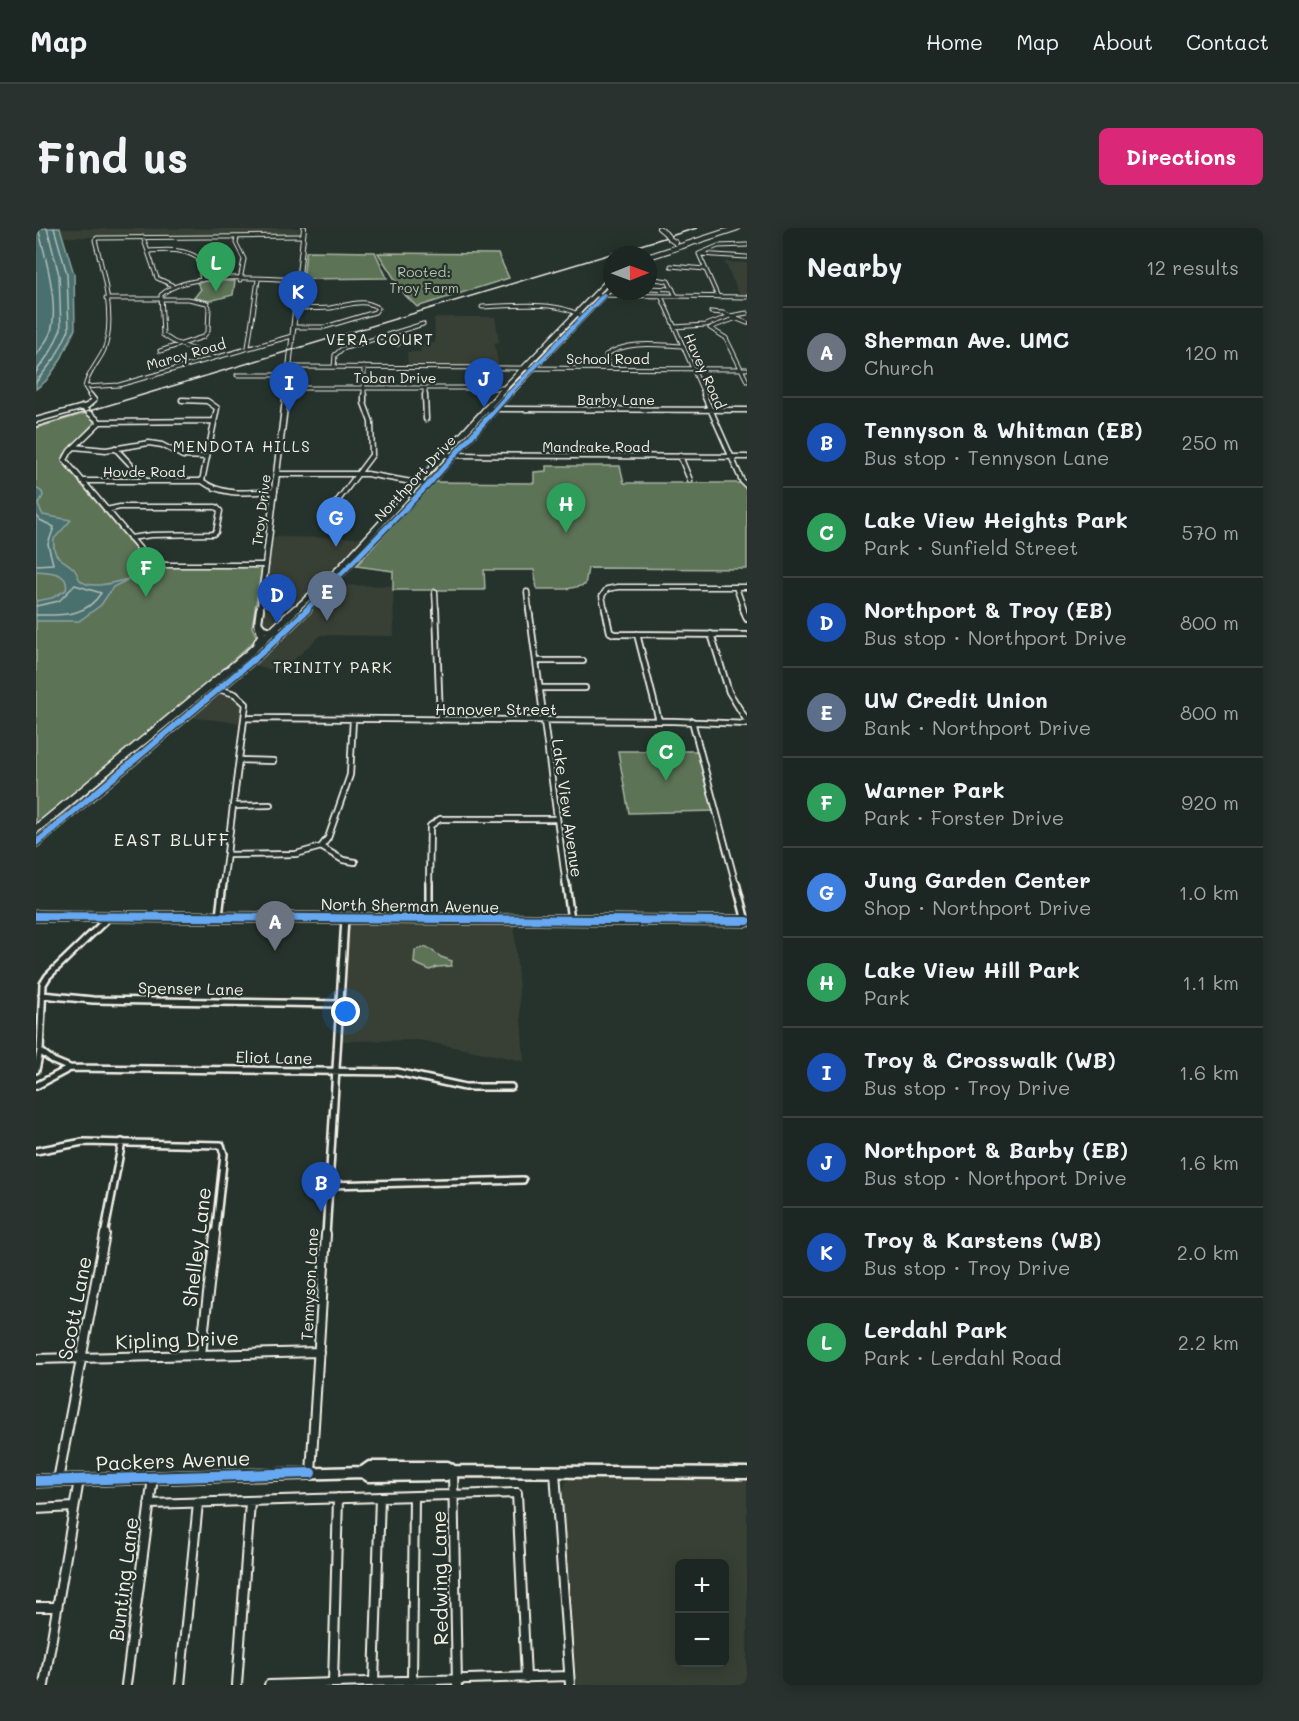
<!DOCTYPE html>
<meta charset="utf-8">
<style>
:root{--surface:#1c2622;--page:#29322f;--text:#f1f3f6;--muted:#a0a5a5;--line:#3a4340;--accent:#db2777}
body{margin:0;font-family:Mali,sans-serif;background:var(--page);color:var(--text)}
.controls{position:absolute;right:18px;bottom:18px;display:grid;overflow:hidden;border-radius:9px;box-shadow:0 3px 15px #0003}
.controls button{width:54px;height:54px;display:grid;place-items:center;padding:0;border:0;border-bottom:2px solid var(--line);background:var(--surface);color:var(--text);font:30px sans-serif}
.compass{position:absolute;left:567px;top:18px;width:54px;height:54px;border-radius:50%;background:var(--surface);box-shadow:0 3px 15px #0003;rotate:89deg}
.you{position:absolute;left:310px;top:784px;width:21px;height:21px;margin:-15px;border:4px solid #fff;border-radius:50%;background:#1a73e8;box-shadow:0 0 0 9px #1a73e833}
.badge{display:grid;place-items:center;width:39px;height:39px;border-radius:50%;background:var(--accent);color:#fff;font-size:20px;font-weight:700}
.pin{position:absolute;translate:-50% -50px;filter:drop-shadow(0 2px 3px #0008)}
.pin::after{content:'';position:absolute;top:32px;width:21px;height:18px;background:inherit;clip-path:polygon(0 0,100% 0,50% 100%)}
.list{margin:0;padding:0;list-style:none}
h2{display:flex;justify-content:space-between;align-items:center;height:78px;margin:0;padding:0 24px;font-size:26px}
h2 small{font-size:20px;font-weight:400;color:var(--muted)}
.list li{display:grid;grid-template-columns:39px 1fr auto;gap:18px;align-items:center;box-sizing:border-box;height:90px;padding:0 24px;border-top:2px solid var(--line)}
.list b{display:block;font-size:22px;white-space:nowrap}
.list p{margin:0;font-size:20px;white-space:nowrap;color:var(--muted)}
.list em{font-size:20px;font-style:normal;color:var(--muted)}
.map{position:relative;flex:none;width:711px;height:1457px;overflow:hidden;border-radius:9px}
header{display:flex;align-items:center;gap:36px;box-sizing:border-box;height:84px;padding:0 30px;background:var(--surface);border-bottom:2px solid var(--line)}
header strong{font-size:28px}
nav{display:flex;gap:33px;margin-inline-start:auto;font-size:21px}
.intro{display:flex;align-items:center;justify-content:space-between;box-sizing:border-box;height:144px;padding:0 36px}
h1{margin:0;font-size:42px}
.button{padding:15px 27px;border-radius:9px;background:var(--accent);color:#fff;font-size:21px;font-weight:700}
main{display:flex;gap:36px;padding:0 36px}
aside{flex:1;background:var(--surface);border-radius:9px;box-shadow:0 3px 15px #0003}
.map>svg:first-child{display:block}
</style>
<header>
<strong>Map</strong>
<nav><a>Home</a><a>Map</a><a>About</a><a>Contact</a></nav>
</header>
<div class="intro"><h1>Find us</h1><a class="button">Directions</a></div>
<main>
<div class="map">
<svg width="711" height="1457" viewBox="0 0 711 1457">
<rect width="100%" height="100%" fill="#26332d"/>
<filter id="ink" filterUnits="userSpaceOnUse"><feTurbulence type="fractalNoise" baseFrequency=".0167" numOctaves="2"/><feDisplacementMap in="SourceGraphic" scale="12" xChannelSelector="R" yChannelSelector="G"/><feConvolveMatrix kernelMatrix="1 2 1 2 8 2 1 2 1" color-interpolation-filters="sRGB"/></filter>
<g filter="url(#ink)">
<path fill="#374036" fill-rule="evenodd" d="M263 0 262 7 55 9H28L24 1Z
M689 34 711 35V68H704Z
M411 89H459L463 114 458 115 463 140H372L371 124H385L384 116 399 115 398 90Z
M233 309 332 310 237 403 223 398Z
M296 357 357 358 358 408 285 407 244 444 213 436Z
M183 462 208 471 209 495 150 489Z
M312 692 478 695 488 833 383 812 305 813Z
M536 1249 711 1250V1457H541L526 1276 529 1255ZM644 1336H688V1434H644Z"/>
<path fill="#5c7357" stroke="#a8b2a0" stroke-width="1.5" d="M274 23 339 24 351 50 267 51 270 24Z
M342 25 462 26 473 50 381 79 369 67Z
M160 53H199L197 67 173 73 158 70 165 61Z
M50 185 57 190 58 195 28 227V236L111 334 121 339H226L216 399 221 410 159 467 0 598V200Z
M510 238H584L588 255H708L711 258V341L552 340 549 357 531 361H501L498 342H448L449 362H357V343L320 338 396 254 498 255V244L510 243Z
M582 523H664L680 583 593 585Z
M391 719 405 729 416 733 415 738 401 739 394 742 378 735 379 722Z"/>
<path fill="#4a6f6e" stroke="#8ea39f" stroke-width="1.5" d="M0 0H24L38 46 39 101 24 133 10 153 0 161Z
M0 260 6 264 7 268 2 277 7 287 35 292 18 311C16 331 25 329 37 340 41 343 41 348 44 352 54 363 83 353 95 350L77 359 65 377 43 393H0V373L16 370 30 362C34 344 13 344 0 343Z"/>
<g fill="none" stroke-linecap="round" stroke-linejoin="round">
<path stroke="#b0bdb7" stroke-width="1.5" d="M0 128C5 120 12 112 15 103 23 77 9 26 2 0
M0 144 15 123 25 101 23 47 11 0
M0 154 19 130 33 102 31 46 18 0
M0 287 4 292 18 299 12 316 17 336 0 337
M0 378 23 373 39 357 65 365C50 389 26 387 0 387"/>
<defs>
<path id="street-far4" d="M107 9 121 50 136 57
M201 9 200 15 208 31 204 52
M112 23C129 22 147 20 162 30L166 52
M663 26 682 18 711 17
M663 26 711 29
M663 26 682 69
M635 38 669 41
M612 50 632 53 640 68
M612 60 637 61
M559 67 711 69
M625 68 669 168
M70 71H152L171 75 173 79 172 103 167 109 124 123
M446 79C473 78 524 72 546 89
M675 84 687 85 711 95
M257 99H289L339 84 342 80C328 69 310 78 294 80 282 81 271 80 259 80
M638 99 670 97 694 88 711 85
M676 99 701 90
M674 100 690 110 711 153
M346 108 362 116
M212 119 222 52
M177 129 138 114 127 107 125 67C153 42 226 51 262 52
M253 139 711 141
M298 139 299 127 306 121 387 96
M328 139V168
M573 140 570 127C591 112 622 117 646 118
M201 147H252
M49 159 83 157 256 108
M251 160H468
M389 160V168
M55 168 49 159C52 144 62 135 68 122 80 92 67 42 59 12L61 10 267 8"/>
<path id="street-far3" d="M389 167 390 191
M668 167 706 253 711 258
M146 172 171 173 181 180 166 253
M46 179 64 194 34 223 29 232 114 333 129 337H230
M449 181 711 182
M0 192 51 178 58 172 54 167
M64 194 178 193
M38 219 70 222 113 215 126 217 147 228 171 229
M79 220 110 253
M408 227 711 229
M644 228 654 252
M242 246H331L392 257
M46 253H166C187 269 214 264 239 263
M297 279 336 227 335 194 328 175V167
M70 282 84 279H180L184 283 180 304 177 306 116 307 94 310
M700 359 708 382
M399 364 400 382
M491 364 493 382
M569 382 566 368 571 361 582 359H711"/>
<path id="street-far2" d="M400 381 404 492
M493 381 530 657
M569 381 574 404 578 406 711 407
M707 381 711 391
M601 406 623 493
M675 406 693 464 711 493
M500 433H547
M172 458 199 466 210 476 187 657
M504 460H549
M209 490 637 493 711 496
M656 493 700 657
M203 532 237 533
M197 578 234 577
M285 619 292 610 314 547 317 491
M285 619 307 632 319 634
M191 627 260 626 285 619
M393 657 394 598 404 591H521"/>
<path id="street-far1" d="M530 655 535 692
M700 655 710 693
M183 688 187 655
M393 691V655
M6 767 57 772 304 776
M4 823 17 833 34 840 361 844 429 859H475
M0 842 4 823 7 756 12 748 73 689
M0 858 34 840
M0 923 47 914 185 917 188 926 179 1008
M293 957 487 952
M68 1008 86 914
M290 1008 309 690"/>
<path id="street" d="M165 1126 179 1006
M0 1131 283 1124
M417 1243 421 1457
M519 1244 534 1457
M275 1245 290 1006
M22 1252 69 1006
M113 1276 481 1265 490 1450
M0 1281 38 1279
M0 1379H21
M376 1453 378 1269
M338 1454 344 1269
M297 1455 302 1270
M8 1457 43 1252
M90 1457 117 1249
M144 1457 162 1275
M201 1457 214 1274
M233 1457 533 1448"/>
<path id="secondary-far4" d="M623 0 629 5
M634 11 640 15
M250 168 268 0"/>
<path id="secondary-far3" d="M224 382 250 167"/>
<path id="secondary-far2" d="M224 381 222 395 227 401 247 405"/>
<path id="secondary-far1" d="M0 688 711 693"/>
<path id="secondary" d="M327 1244 334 1239H411L417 1243
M0 1253 327 1244 333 1248 410 1247 417 1243 711 1245"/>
<path id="primary-far2" d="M612 29 701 0
M461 168 576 49
M471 168 576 58"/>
<path id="primary-far1" d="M259 382 304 340 463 167
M270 382 392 257 472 167"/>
<path id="primary" d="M222 395 226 407 222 414
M0 601 211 427 260 381
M0 615 230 421 272 381"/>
</defs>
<use href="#street-far4" stroke="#f4f1e8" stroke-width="5"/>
<use href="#street-far3" stroke="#f4f1e8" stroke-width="7"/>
<use href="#street-far2" stroke="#f4f1e8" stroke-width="8"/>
<use href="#street-far1" stroke="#f4f1e8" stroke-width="10"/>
<use href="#street" stroke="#f4f1e8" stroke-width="12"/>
<use href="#secondary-far4" stroke="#f4f1e8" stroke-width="6"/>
<use href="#secondary-far3" stroke="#f4f1e8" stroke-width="8"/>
<use href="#secondary-far2" stroke="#f4f1e8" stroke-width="10"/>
<use href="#secondary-far1" stroke="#f4f1e8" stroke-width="13"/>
<use href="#secondary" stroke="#f4f1e8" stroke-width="15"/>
<use href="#primary-far2" stroke="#f4f1e8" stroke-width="7"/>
<use href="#primary-far1" stroke="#f4f1e8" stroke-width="8"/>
<use href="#primary" stroke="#f4f1e8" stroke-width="10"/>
<use href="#street-far4" stroke="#26332d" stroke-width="3"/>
<use href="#street-far3" stroke="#26332d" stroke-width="4"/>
<use href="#street-far2" stroke="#26332d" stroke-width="4.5"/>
<use href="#street-far1" stroke="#26332d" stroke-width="5"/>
<use href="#street" stroke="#26332d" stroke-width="8"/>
<use href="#secondary-far4" stroke="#26332d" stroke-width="4"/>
<use href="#secondary-far3" stroke="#26332d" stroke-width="5"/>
<use href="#secondary-far2" stroke="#26332d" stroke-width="6"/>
<use href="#secondary-far1" stroke="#26332d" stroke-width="8"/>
<use href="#secondary" stroke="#26332d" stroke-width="10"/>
<use href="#primary-far2" stroke="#26332d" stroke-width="4.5"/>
<use href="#primary-far1" stroke="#26332d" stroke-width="5"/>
<use href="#primary" stroke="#26332d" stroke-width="7"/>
<path stroke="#f4f1e8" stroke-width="1.5" d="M0 199 661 0"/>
<defs>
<path id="secondary-bridge" d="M629 5 634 11"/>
</defs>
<use href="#secondary-bridge" stroke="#f4f1e8" stroke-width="6" stroke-linecap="butt"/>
<use href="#secondary-bridge" stroke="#26332d" stroke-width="4"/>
<defs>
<path id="cycleway-far4" d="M471 168 568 67"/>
<path id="cycleway-far3" d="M270 382 392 257 472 167"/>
<path id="cycleway-far2" d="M0 615 230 421 272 381"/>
<path id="cycleway-far1" d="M0 688 711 693"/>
<path id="cycleway" d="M0 1253 275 1245"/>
</defs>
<use href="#cycleway-far4" stroke="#26332d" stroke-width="6"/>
<use href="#cycleway-far3" stroke="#26332d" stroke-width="8"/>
<use href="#cycleway-far2" stroke="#26332d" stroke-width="9"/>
<use href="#cycleway-far1" stroke="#26332d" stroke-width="12"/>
<use href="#cycleway" stroke="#26332d" stroke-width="14"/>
<use href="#cycleway-far4" stroke="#66a8f1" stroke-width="4"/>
<use href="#cycleway-far3" stroke="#66a8f1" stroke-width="5"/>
<use href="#cycleway-far2" stroke="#66a8f1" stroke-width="6"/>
<use href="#cycleway-far1" stroke="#66a8f1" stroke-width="8"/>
<use href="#cycleway" stroke="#66a8f1" stroke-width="10"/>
</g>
</g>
<g text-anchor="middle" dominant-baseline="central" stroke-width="4.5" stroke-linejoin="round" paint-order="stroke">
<g font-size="14" fill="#b7bfae" stroke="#26332d">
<text x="388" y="43">Rooted:<tspan x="388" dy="16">Troy Farm</tspan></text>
</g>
<g font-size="14" fill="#f4f1e8" stroke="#26332d">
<text transform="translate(150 126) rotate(-16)">Marcy Road</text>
<text x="572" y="130">School Road</text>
<text transform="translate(669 143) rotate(66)">Havey Road</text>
<text x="359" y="149">Toban Drive</text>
<text x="580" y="171">Barby Lane</text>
<text x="560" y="218">Mandrake Road</text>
<text x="108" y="243">Hovde Road</text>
<text transform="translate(379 250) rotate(-47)">Northport Drive</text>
<text transform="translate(225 282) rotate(-83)">Troy Drive</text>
</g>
<g font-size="15" letter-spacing="1.5" fill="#f4f1e8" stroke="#26332d">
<text x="344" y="111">VERA COURT</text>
<text x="206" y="218">MENDOTA HILLS</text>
<text x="297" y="439">TRINITY PARK</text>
</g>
<g font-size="16" fill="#f4f1e8" stroke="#26332d">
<text x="460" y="480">Hanover Street</text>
<text transform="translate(532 580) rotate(82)">Lake View Avenue</text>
<text transform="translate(374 677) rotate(1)">North Sherman Avenue</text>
<text transform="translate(155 760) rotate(1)">Spenser Lane</text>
<text transform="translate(238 829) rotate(1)">Eliot Lane</text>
<text transform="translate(273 1056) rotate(-87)">Tennyson Lane</text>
</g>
<g font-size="18" letter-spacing="1.5" fill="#f4f1e8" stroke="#26332d">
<text x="136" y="611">EAST BLUFF</text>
</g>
<g font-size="20" fill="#f4f1e8" stroke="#26332d">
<text transform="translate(160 1019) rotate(-83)">Shelley Lane</text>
<text transform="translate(38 1080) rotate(-79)">Scott Lane</text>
<text transform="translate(141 1111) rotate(-2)">Kipling Drive</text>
<text transform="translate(137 1232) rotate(-2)">Packers Avenue</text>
<text transform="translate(403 1350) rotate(-91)">Redwing Lane</text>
<text transform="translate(87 1351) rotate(-83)">Bunting Lane</text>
</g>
</g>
</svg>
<div class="controls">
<button>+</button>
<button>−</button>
</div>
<svg class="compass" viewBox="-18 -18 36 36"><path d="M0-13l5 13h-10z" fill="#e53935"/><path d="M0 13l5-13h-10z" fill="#a0a5a5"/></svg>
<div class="you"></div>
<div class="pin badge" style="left:239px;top:723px;background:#6b7280">A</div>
<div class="pin badge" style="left:285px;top:984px;background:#1a4fb4">B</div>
<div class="pin badge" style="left:630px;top:553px;background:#2e9e5b">C</div>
<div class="pin badge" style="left:241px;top:396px;background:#1a4fb4">D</div>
<div class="pin badge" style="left:291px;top:393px;background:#5c6f8a">E</div>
<div class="pin badge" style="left:110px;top:369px;background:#2e9e5b">F</div>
<div class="pin badge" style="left:300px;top:319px;background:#3f7fe0">G</div>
<div class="pin badge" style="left:530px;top:305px;background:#2e9e5b">H</div>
<div class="pin badge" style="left:253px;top:184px;background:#1a4fb4">I</div>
<div class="pin badge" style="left:448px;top:180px;background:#1a4fb4">J</div>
<div class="pin badge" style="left:262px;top:93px;background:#1a4fb4">K</div>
<div class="pin badge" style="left:180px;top:64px;background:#2e9e5b">L</div>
</div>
<aside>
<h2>Nearby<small>12 results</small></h2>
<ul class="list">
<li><span class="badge" style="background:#6b7280">A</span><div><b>Sherman Ave. UMC</b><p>Church</p></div><em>120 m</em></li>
<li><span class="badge" style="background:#1a4fb4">B</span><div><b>Tennyson &amp; Whitman (EB)</b><p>Bus stop · Tennyson Lane</p></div><em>250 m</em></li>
<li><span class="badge" style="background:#2e9e5b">C</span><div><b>Lake View Heights Park</b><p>Park · Sunfield Street</p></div><em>570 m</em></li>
<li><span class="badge" style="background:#1a4fb4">D</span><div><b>Northport &amp; Troy (EB)</b><p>Bus stop · Northport Drive</p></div><em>800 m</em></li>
<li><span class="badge" style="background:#5c6f8a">E</span><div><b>UW Credit Union</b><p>Bank · Northport Drive</p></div><em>800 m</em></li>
<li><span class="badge" style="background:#2e9e5b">F</span><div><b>Warner Park</b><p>Park · Forster Drive</p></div><em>920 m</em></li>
<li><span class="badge" style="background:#3f7fe0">G</span><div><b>Jung Garden Center</b><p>Shop · Northport Drive</p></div><em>1.0 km</em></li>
<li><span class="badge" style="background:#2e9e5b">H</span><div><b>Lake View Hill Park</b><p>Park</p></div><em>1.1 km</em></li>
<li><span class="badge" style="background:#1a4fb4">I</span><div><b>Troy &amp; Crosswalk (WB)</b><p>Bus stop · Troy Drive</p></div><em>1.6 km</em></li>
<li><span class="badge" style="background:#1a4fb4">J</span><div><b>Northport &amp; Barby (EB)</b><p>Bus stop · Northport Drive</p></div><em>1.6 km</em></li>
<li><span class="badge" style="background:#1a4fb4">K</span><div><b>Troy &amp; Karstens (WB)</b><p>Bus stop · Troy Drive</p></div><em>2.0 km</em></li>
<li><span class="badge" style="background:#2e9e5b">L</span><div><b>Lerdahl Park</b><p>Park · Lerdahl Road</p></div><em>2.2 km</em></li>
</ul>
</aside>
</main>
